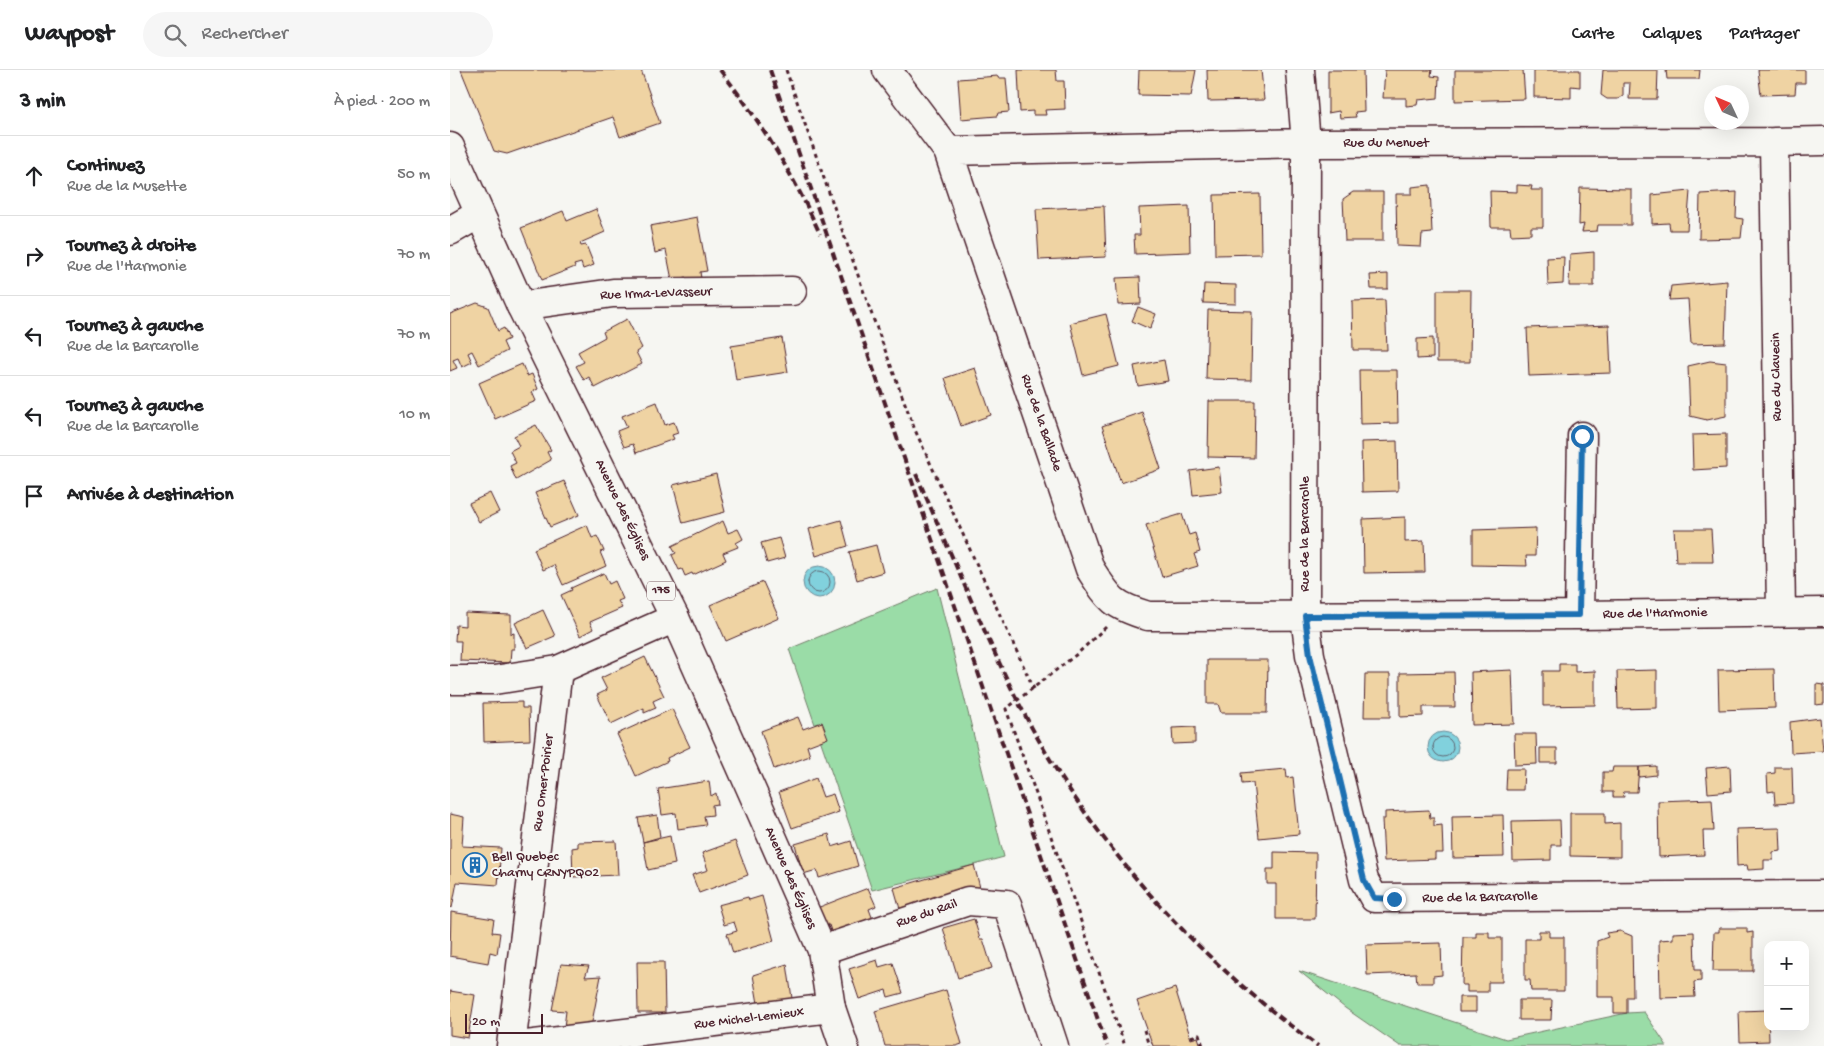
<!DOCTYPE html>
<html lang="fr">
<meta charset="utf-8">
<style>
:root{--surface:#fff;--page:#f6f6f6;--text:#202124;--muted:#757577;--line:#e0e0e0}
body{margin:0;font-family:"Gochi Hand",sans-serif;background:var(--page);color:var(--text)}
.controls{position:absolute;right:15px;bottom:15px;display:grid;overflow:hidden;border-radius:10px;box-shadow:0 5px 20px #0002}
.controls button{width:45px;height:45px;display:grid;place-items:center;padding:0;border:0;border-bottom:1px solid var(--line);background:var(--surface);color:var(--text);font:25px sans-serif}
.compass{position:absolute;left:1254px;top:15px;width:45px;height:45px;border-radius:50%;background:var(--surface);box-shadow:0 5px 20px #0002;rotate:314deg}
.scale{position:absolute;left:15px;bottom:12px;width:78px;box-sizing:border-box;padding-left:5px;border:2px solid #4a1f2b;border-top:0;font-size:14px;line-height:18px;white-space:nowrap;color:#4a1f2b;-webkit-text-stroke:4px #f6f6f2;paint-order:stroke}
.stop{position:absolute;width:15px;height:15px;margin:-11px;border:4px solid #1f6fb2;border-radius:50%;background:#fff}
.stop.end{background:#1f6fb2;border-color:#fff;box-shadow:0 1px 5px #0008}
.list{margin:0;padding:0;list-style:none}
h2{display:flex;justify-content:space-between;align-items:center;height:65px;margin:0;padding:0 20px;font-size:21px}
h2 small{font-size:16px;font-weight:400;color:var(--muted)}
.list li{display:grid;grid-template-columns:32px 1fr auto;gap:15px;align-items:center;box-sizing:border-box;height:80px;padding:0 20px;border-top:1px solid var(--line)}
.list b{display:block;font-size:19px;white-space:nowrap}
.list p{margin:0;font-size:16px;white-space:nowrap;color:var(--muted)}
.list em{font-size:16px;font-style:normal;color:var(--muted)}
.icon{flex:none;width:28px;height:28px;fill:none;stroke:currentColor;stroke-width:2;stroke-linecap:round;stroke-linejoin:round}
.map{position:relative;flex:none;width:1374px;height:976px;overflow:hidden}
header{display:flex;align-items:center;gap:30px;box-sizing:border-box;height:70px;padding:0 25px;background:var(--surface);border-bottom:1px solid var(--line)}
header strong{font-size:24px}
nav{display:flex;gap:28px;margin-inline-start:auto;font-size:18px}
.search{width:350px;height:45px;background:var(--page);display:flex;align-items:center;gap:12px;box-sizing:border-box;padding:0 18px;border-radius:28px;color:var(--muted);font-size:19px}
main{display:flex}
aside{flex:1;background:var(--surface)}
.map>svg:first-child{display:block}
</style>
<header>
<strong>Waypost</strong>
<div class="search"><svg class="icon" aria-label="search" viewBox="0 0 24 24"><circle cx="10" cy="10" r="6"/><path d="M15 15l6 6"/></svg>Rechercher</div>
<nav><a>Carte</a><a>Calques</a><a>Partager</a></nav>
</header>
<main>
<aside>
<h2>3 min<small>À pied · 200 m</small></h2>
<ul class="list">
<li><svg class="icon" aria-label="ahead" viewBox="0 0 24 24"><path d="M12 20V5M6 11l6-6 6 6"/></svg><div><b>Continuez</b><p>Rue de la Musette</p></div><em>50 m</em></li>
<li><svg class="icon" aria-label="right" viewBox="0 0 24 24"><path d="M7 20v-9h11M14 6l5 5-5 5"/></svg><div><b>Tournez à droite</b><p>Rue de l'Harmonie</p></div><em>70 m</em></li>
<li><svg class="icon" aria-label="left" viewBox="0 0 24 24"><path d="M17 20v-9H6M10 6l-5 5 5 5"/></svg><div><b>Tournez à gauche</b><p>Rue de la Barcarolle</p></div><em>70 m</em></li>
<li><svg class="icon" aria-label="left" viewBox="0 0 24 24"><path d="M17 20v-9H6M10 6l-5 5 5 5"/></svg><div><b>Tournez à gauche</b><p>Rue de la Barcarolle</p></div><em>10 m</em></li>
<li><svg class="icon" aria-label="arrive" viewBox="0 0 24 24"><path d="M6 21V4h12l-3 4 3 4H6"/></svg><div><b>Arrivée à destination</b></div></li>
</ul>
</aside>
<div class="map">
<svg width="1374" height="976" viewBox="0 0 1374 976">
<rect width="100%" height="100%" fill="#f6f6f2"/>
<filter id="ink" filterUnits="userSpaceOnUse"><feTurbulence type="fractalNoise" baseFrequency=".02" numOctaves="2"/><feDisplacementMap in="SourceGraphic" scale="10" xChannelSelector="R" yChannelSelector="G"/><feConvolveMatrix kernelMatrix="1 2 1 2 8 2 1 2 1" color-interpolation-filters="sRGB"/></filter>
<g filter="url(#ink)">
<path fill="#9adca7" stroke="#727e69" d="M487 518 554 787 524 795 422 820 339 579Z
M849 901 1056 969 1177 943 1194 942 1217 976H950L895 938Z"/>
<path fill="#81d1dd" stroke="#6b8a96" d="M353 512a16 16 0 1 1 32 0a16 16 0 1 1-32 0Z
M978 677a15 15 0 1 1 30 0a15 15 0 1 1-30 0Z"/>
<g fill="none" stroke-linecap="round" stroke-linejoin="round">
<path stroke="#606672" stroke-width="1" d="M358 512a11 11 0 1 1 22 0a11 11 0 1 1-22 0Z
M983 677a10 10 0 1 1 20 0a10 10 0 1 1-20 0Z"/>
</g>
<path fill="#efd3a3" stroke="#4a1f2b" d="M11 0H191L210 53 170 67 163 47 57 84 44 81Z
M568 0H606L607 11H614L615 39 595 40 596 45H583V41L570 42Z
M689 0H746L741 26 688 25Z
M757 0H811L814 30 758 31Z
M878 0H913L914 41 905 42 906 47 890 48 889 41 878 43Z
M935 0H982L981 6 989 7 988 28 968 30 967 35 956 36V28H933Z
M1005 0H1073L1075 29 1005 31Z
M1084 0H1130V17L1121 16V28L1084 27Z
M1153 0H1208L1207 29H1179L1180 13H1173V26L1168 29H1157L1151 25Z
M1216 0H1250L1249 9H1217Z
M1308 0H1355V13H1346L1345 24 1311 25Z
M548 6V8H556L559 42 548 43 547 46 511 49 508 9Z
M980 115 982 163 972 164 971 177 947 176 946 124H962V117Z
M1067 115 1082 116 1081 120H1093V157H1081V164L1061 165 1060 157H1041L1040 121 1067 122Z
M1130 118 1181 119V155H1148L1147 161 1132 162 1134 154 1129 155Z
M1240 121 1237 160H1220L1219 153 1202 154V125Z
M903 122H933V171H895L893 129Z
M1287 122 1286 148 1293 149 1291 168 1249 169 1250 124Z
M810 124 811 184 765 185 764 125Z
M654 136 656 187 589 190 586 139Z
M739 136 740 182 685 184 684 165H690L689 138Z
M146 139 155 162 130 173 131 176 136 175 144 195 133 199 131 193 124 195 125 197 92 210 71 158 113 141 117 151Z
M247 147 257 201 250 202 251 208 237 211 236 207 222 210 216 180 205 183 200 156Z
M1144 182V216H1119L1120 184Z
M1114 187 1113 214 1098 215 1097 188Z
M938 204V219H921L920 205Z
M690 207 691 234 668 235 666 208Z
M1277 211 1275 273 1241 274 1238 229 1219 230 1221 216Z
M754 214 786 215V234L753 233Z
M987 220H1021L1020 292H987Z
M935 230 937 280H903L902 231Z
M27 233 38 237 48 261 54 258 59 269 53 272 57 281 29 295 22 281 18 283 22 292 12 297 8 288 3 290 7 298 0 301V244Z
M688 237 706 244 700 259 682 251Z
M758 240 802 241 801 310 756 309Z
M656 244 669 296 633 305 620 253Z
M177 249 192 278 186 282 192 294 145 318 139 307 134 310 126 296 134 292 128 282 155 267 153 262Z
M1159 255 1161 303 1079 306 1077 258Z
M332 268 338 302 286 310 281 276Z
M983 268V288L967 289V269Z
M714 290 718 311 688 316 684 296Z
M1260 291 1276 293V346L1257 350 1240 346 1238 296Z
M72 294 77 306 82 304 88 319 82 322 86 331 45 349 29 313Z
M525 298 541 345 511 356 495 308Z
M909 300H947L948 353 910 354Z
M759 331H805L804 388 758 387Z
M207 332 215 355 224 352 228 363 222 365 224 369 186 383 183 374 174 377 167 361 177 357 172 346Z
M692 342 711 399 671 413 652 356Z
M86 355 101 380 97 382 101 390 66 410 60 396 66 393 60 381 69 376 64 366Z
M1276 364V398L1243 400 1242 365Z
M947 371 948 421 912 422 911 372Z
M769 397 772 422 743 425 740 401Z
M266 404 275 442 233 453 223 415Z
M114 411 129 445 100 457 85 423Z
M40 423 49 442 29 452 19 433Z
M732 444 739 465 745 463 750 482 744 484 748 496 712 507 696 455Z
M955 447V472L974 471 975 502 914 503 913 449Z
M391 450 398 476 366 486 359 459Z
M273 451 278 463 288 459 293 469 286 473 288 477 273 483 276 490 243 505 242 503 235 506 232 499 229 500 222 485 226 483 222 476Z
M137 455 142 468 147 466 154 481 150 482 156 496 113 515 104 495 93 500 84 479Z
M1086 458 1085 486H1076L1077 496 1023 495V460Z
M1224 459H1261L1263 492H1226Z
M329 468 335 488 317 493 311 473Z
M426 475 433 502 407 510 399 482Z
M154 503 159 514 165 511 173 529 168 531 172 538 140 552 143 559 130 566 111 525 122 520 121 518Z
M313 512 329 548 276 571 260 535Z
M93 540 105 566 77 578 65 553Z
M15 543 61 545V564L64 563V579H61L60 593 10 591 11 571H5L6 555 15 556Z
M195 587 214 626 203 631 206 638 194 643V638L161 654 147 625 157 620 151 608Z
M757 590H818L817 643H771L768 634H757Z
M1109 594H1125V602L1145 601V635L1093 636V601H1109Z
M1324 599 1325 638 1269 640 1268 600Z
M1062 600 1064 654 1022 655 1021 602Z
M1207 600V638L1168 639 1167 601Z
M1004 602 1005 637H973V646L950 647V603Z
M915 604H940V647H914Z
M1366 614 1374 615V634L1366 635Z
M72 632V638H79L80 670 34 672 33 633Z
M222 639 240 677 217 688 218 691 186 706 167 664Z
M348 647 353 659 372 652 378 668 357 676 360 686 324 699 311 661Z
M1370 648 1373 681 1341 683 1340 652Z
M745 657V673L723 674 722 658Z
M1064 664H1086L1087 694 1065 695Z
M1090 678H1107V693H1090Z
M1206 696V705L1189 707V697Z
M1280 696 1281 721 1258 723 1256 698Z
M1163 697H1189L1187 722H1173L1174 727H1163V722H1153V702H1162Z
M1325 697H1342L1343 733 1325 734 1324 721 1318 722 1317 704 1325 703Z
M836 699 837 708 843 707 849 764 809 768 803 713 792 714 791 703Z
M1057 699H1074L1073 720H1056Z
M366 708 373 727 383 724 389 742 342 758 329 722Z
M259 711 261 726 266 723 268 734 262 735 263 745 254 746 256 755 228 759 226 743 212 745 208 719Z
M1262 729 1264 761H1253L1254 785 1209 787 1208 731Z
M979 740 980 748H984V756L992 755 993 783H985V789L934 791 932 749H935V742Z
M1120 743H1155V754L1170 753V787L1120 786Z
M0 744 14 747 12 776 51 778 48 815 7 812 2 838 0 837Z
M207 745 210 767 193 772 188 748Z
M1053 745 1054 787 1003 788 1002 746Z
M1110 750 1111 775H1101V790L1063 791 1062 751Z
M1330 758 1331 781 1323 782V790H1314V799L1298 800 1297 795 1287 796 1286 759Z
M379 764 382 777 401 771 408 796 369 808 367 800 353 804 345 774Z
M220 766 225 794 198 800 193 772Z
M166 771 168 805 123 807 122 778 128 777V772Z
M285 771 298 805 249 823 242 805 258 800 252 783Z
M824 782 866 783 865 849H826V814H817V799H824Z
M524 795 532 825 508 822 450 839 444 818Z
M418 818 426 836 419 839 426 858 384 870 379 855 374 856 367 838Z
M312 826 324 871 283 883 277 864 287 861 284 852 274 855 268 835 298 827 299 830Z
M1 842 44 849 42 862 50 863 47 884 40 882 38 893 0 886Z
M524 849 530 869H533L542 898 508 908 493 858Z
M1269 858H1297V863L1303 862V901H1263L1264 862H1269Z
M1089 861H1099V867H1114V921H1081L1080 910H1075V869H1089Z
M1170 861 1182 866 1183 927H1177V943H1164V927H1147V871L1158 867 1156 863Z
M1026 862H1039V868H1052V912H1038V922H1017V915H1012L1013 867H1026Z
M1244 862 1245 900H1251V911L1244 912 1245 927 1210 928 1209 870 1223 869V863Z
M991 873 992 905 983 906V913H967L966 903 917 905 916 875Z
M427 890 429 897 443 893 453 923 438 927 436 920 409 929 399 899Z
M187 892H214L215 943H188Z
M111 894 139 896 135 907 151 906 141 957H114L116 941 102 940Z
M337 894 343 935 310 945 303 905Z
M725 918 741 969 748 967 751 976H703L687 931Z
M496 920 512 974 506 976H435L425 941Z
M0 921 25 925 18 968 0 965Z
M1009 927H1026V942H1009Z
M1069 930H1102L1101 950H1069Z
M1318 940 1319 971 1290 972 1289 941Z"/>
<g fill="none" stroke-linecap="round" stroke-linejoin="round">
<defs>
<path id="minor" d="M437 0 498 81 640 499C660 530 662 535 698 546L1129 545 1374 542
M850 0 856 73 855 547 860 585 914 810 924 828 1374 825
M1324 72 1331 542
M498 81 856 73 1324 72 1374 71
M0 161 29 144
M71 236 163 223 342 221
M1129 545 1132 366
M0 610H44L108 600 225 548
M372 880 518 831 557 834 604 976
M61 976 108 600
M68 976 381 938"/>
<path id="primary" d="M0 77 71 236 225 548 305 728 372 880 381 938 394 976"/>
</defs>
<use href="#minor" stroke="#4a1f2b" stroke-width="31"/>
<use href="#primary" stroke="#4a1f2b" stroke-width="31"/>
<path stroke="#4a1f2b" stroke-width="3" stroke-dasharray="4 4" stroke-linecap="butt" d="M336 0 423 248 465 360 584 619
M656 557 627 584 556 639 675 976
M694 960 699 976
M741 967 749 964 753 976"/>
<use href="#minor" stroke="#f6f6f2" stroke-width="28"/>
<use href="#primary" stroke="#f6f6f2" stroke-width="28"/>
<path stroke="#4a1f2b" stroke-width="4" stroke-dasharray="8 4" stroke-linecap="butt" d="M270 0C310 50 344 106 370 164
M320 0 657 976
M466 404C483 443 500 482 517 521 546 587 575 653 615 713 683 817 767 903 868 976"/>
</g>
</g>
<g fill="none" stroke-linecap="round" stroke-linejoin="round" filter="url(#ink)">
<path stroke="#1f6fb2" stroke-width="6" d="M944 829 924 828 914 810 860 585 855 546 1129 545 1132 366"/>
</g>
<defs>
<symbol id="building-ring" viewBox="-11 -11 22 22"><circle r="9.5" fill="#f6f6f2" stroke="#1f6fb2" stroke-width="1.5"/><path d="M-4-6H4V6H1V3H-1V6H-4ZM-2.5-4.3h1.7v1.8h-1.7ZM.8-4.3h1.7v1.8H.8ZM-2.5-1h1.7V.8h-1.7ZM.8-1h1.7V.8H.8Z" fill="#1f6fb2"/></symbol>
</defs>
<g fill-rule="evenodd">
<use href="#building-ring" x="11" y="781" width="28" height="28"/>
</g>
<g text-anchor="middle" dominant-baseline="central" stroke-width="4" stroke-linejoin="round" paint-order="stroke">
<rect fill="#f6f6f2" stroke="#7e6067" stroke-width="1" x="197" y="511.5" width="28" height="19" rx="4"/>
<g font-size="12" font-weight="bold" fill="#4a1f2b">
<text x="211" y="521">175</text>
</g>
<g font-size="14" fill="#4a1f2b" stroke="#f6f6f2">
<text x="936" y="73">Rue du Menuet</text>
<text transform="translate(206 224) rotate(-2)">Rue Irma-LeVasseur</text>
<text transform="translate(1327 307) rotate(-91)">Rue du Clavecin</text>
<text transform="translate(591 353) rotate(71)">Rue de la Ballade</text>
<text transform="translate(172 440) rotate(64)">Avenue des Églises</text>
<text transform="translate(855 464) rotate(-90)">Rue de la Barcarolle</text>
<text transform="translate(1205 544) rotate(-1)">Rue de l'Harmonie</text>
<text transform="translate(94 713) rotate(-83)">Rue Omer-Poirier</text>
<text transform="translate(340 808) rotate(66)">Avenue des Églises</text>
<text transform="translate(1030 828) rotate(-1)">Rue de la Barcarolle</text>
<text transform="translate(477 844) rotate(-19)">Rue du Rail</text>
<text transform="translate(299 949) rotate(-7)">Rue Michel-Lemieux</text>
</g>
<g font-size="14" fill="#4a1f2b" stroke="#f6f6f2" text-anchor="start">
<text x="42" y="787">Bell Quebec<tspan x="42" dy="16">Charny CRNYPQ02</tspan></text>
</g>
</g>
</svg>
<div class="controls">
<button>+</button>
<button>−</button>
</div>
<svg class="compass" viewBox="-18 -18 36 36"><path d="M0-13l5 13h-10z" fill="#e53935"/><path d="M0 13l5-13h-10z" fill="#757577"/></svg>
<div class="scale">20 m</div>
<div class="stop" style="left:1132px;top:366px"></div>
<div class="stop end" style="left:944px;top:829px"></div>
</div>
</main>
